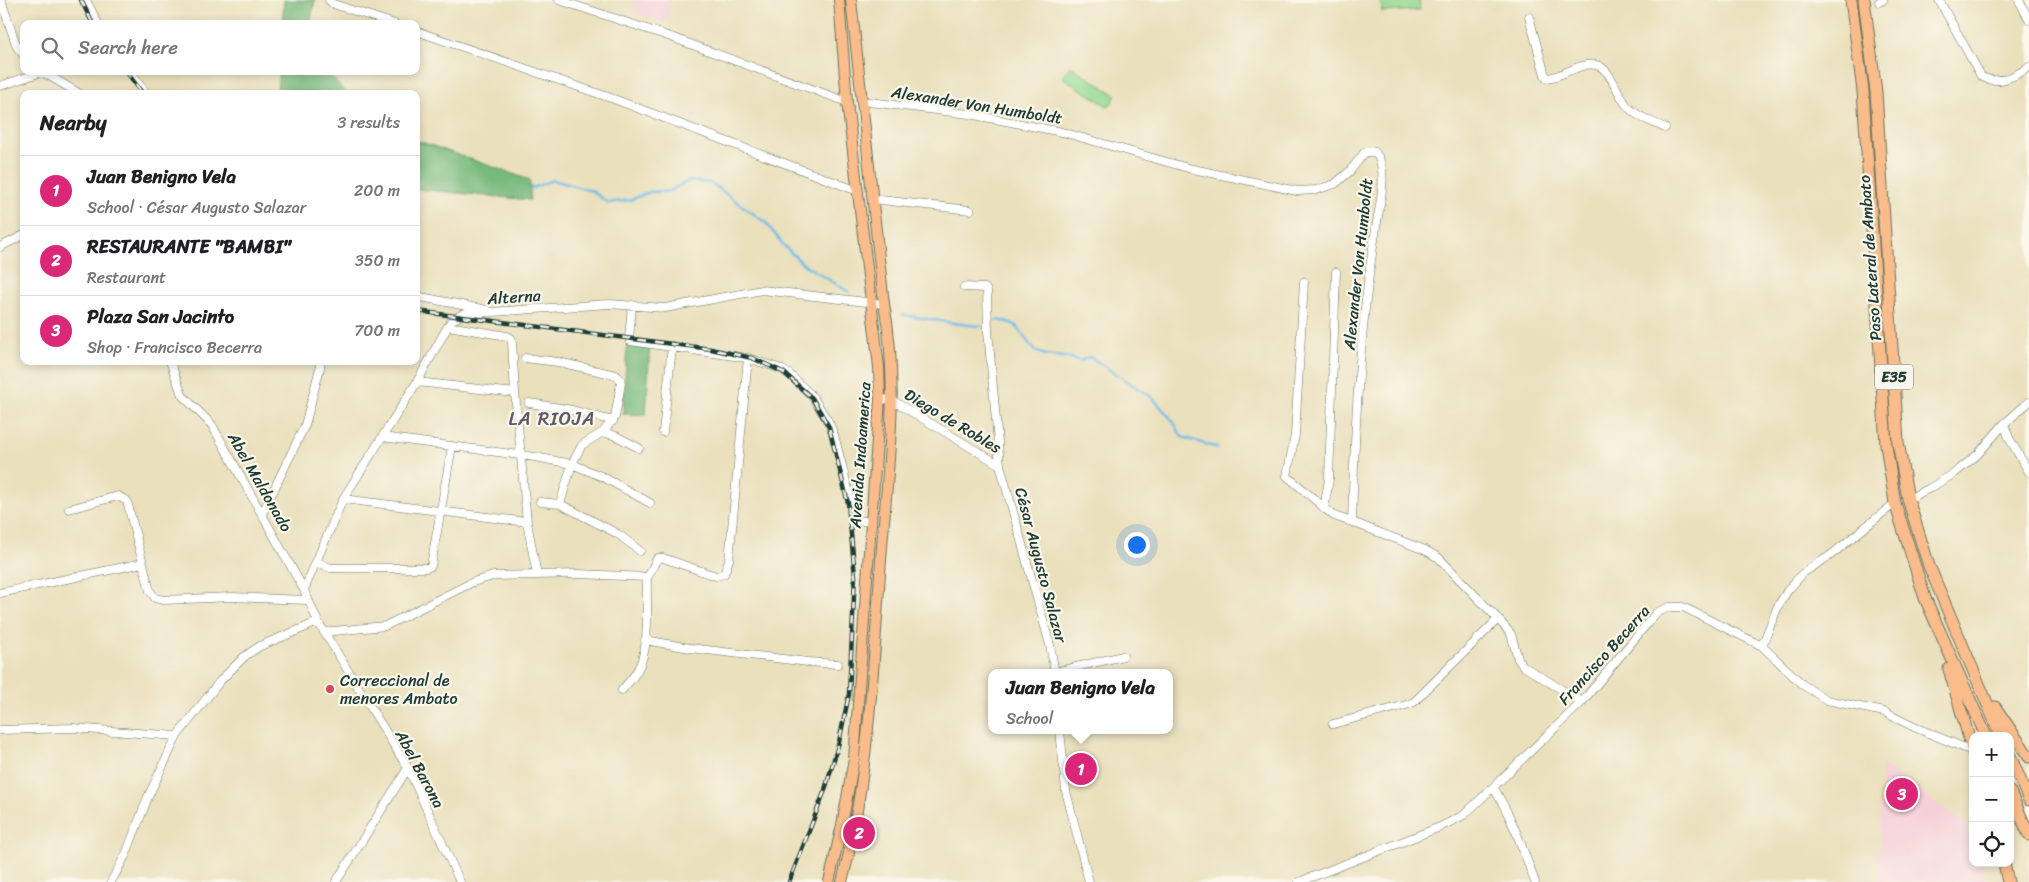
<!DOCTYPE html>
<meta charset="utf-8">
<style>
:root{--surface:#fff;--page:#f2f2f2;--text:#202124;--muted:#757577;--line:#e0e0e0;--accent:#db2777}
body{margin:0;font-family:Sriracha,sans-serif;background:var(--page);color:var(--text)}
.controls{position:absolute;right:15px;bottom:15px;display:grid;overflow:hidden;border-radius:10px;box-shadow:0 2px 8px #0003}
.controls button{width:45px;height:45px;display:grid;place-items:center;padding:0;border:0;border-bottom:1px solid var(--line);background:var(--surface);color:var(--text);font:25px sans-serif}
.you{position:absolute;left:1136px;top:544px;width:18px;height:18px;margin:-12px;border:4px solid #fff;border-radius:50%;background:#1a73e8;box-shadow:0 0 0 8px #1a73e833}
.badge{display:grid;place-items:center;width:32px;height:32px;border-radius:50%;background:var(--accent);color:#fff;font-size:16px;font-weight:700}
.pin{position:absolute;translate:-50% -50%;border:2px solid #fff;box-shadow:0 1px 5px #0006}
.popup{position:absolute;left:988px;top:669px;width:185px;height:65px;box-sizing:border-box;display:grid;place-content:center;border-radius:10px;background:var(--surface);filter:drop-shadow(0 1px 4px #0005);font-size:16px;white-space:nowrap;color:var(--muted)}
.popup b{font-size:19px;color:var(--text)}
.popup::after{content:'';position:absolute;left:50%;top:100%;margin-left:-10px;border:10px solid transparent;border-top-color:var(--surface)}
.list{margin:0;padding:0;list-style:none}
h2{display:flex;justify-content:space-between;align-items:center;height:65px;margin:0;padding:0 20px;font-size:21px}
h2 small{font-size:16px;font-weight:400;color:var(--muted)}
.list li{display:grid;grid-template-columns:32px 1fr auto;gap:15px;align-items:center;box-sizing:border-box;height:70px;padding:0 20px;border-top:1px solid var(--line)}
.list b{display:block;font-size:19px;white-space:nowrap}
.list p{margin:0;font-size:16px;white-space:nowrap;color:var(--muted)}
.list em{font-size:16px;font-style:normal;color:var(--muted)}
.icon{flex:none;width:28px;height:28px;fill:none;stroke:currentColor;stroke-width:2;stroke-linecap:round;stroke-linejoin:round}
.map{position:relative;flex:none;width:2029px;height:882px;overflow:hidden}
.search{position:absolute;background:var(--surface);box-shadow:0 2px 8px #0003;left:20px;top:20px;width:400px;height:55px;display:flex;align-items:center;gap:12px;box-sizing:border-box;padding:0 18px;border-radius:10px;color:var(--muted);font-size:19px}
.panel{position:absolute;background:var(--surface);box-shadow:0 2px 8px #0003;left:20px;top:90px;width:400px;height:275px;border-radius:10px}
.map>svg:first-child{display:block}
</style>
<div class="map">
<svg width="2029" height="882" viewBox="0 0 2029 882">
<rect width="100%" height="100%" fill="#fbf7ec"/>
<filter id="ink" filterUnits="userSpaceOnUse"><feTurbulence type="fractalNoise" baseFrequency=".02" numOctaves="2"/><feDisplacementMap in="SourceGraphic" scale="10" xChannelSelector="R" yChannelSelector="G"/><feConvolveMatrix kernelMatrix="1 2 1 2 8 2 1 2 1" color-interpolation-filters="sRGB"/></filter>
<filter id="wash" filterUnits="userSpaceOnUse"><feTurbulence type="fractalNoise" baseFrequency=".0096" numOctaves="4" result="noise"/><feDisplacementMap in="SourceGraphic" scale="20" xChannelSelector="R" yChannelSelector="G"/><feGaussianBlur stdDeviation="1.12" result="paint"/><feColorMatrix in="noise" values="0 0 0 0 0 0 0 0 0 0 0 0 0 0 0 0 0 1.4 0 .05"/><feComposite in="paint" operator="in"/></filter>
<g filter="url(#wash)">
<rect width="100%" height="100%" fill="#eae0bc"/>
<path fill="#f6cfd8" d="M632 0H669L667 20 663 22 631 11 635 4Z
M1882 764 1965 824 1973 844V863H1980L1987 882H1878Z"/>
<path fill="#96d992" stroke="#5a8b63" d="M1381 0H1419L1420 10 1382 12Z
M1070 66 1116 95 1109 107 1062 77Z"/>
<path fill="#78b97c" stroke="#4c7b58" d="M284 0H315L310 24H282Z
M279 71H326L347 94H280L277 92Z
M416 140 530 180V200L416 189Z
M627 342 650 344 646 415 623 414Z"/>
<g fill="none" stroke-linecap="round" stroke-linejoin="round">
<path stroke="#6ebce8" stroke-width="2.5" d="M532 188 553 180 592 191 608 203 630 200 649 192 670 191 688 181 711 183 766 223 785 247 803 264 849 292
M902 315C928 318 954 325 981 326
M996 320C1025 322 1018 335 1035 350 1045 359 1068 354 1080 361L1090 357 1153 398 1173 421 1182 437 1218 448"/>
</g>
</g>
<g filter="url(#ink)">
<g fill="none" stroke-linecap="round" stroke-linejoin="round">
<defs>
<path id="minor" d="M1 0 17 47 24 56
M86 0 98 24
M329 0 333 4 395 24
M559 0 671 37 847 102
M1939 0 1981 76C1996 86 2016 76 2029 67
M2019 0 2029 20
M1879 2 1883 0
M1529 17 1545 75 1547 78C1563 77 1579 62 1596 65 1610 67 1618 96 1628 107 1637 117 1653 122 1665 128
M416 31 611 98 858 191
M41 71 80 94
M129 71 143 89 141 94
M0 86 42 72
M861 101 969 114 1062 132 1188 168 1297 191 1316 190 1335 184 1350 171 1365 152H1375C1389 168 1380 203 1377 222 1360 320 1355 423 1352 522L1334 516 1287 476 1295 435 1304 282
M872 199 970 210
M0 247 24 235
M964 287 985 288 987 291 988 331 1000 465 1050 645 1055 673
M416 296 487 310
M632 305 629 338 630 341 748 358 781 369 789 374 812 396 829 423 834 435 856 520 871 522
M448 326 507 336 511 338 512 342 515 393 527 522 537 575
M525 358 558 362 616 375 620 379 621 383 615 417 603 432 582 445 572 464 560 504
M170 361 182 395 212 425 304 590 318 622 408 768 460 882
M417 382 515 393
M880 399 892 400 1000 465
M529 403 572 410 613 421
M2004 424 2009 438 2029 472
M603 432 616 436 639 448
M663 432 672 346
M382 437 535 457 572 464 603 477 650 503
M343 499 527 522
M1908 499 1930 488 1955 473 1978 454 2004 424 2029 402
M540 502 560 504 618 534 640 551
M69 509 118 496 127 501 150 591 155 598 164 600 231 597 307 600
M1324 509 1329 479 1336 272
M262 514 305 425 320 368V361
M1352 522 1425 550 1439 558 1498 619 1511 634 1518 659 1523 666 1582 702
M317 562 330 568H426L431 566 452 446
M304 590 343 499 417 382 448 326 452 320 463 314 609 304 665 308 762 290 884 304
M0 593 143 563
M324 632 385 626 473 582 493 576 579 574 647 577C653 571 653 563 658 558H663L716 576 724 574 729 560 748 358
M645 640 690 648 808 662 838 664
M1762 646 1778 606 1788 590 1803 573 1831 555 1895 503
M1055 672 1123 656
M622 690C627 684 633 678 637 671 651 648 646 605 647 577
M1333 724 1406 705 1414 702 1498 619
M0 730 73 728 177 736
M1060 730 1066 791 1089 882
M1493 787C1512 817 1523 849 1535 882
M111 882 126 854 148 797 177 736 220 681 245 656 260 646 318 622
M336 882 408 768
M1299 882 1440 827 1464 815 1582 702 1656 613 1669 607H1683L1762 646 1803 685 1827 700 1884 712 1914 727 1972 751"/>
<path id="major" d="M829 882 842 825 854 759 880 399 879 367 847 102 839 0
M842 882C869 777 873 668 881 560 887 475 900 387 884 304L851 0"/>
<path id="highway" d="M1851 0 1863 91 1886 445 1895 503 1925 598 1986 736
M1864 0 1876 92 1898 442 1908 499 1929 566 2001 736
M1949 669 1973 752
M1995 707 2029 757
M2010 756 2029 800
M2010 792 2029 835
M2004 863 2008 882"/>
</defs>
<use href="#minor" stroke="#667664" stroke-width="9"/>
<use href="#major" stroke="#667664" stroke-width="12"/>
<use href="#highway" stroke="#667664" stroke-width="13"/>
<use href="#minor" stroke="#fff" stroke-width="8"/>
<use href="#major" stroke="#fabc8b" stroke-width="10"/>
<use href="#highway" stroke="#fabc8b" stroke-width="11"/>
<defs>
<path id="rail" d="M81 0 93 24
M126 71 143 94
M416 311 711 349 752 358 783 372 812 398 829 427 848 503 855 576 849 694 839 742 825 790 789 882"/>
</defs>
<use href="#rail" stroke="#1f3d34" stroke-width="4.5"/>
<use href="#rail" stroke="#fbf7ec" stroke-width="2.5" stroke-dasharray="8" stroke-linecap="butt"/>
</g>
</g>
<circle fill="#d1495b" stroke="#fbf7ec" stroke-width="2" cx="330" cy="689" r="5"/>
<g text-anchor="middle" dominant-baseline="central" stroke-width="4.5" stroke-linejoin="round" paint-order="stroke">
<rect fill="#fbf7ec" stroke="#61756b" stroke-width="1" x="1875" y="364.5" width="38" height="25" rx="4"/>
<g font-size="15" font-weight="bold" fill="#1f3d34">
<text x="1894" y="377">E35</text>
</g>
<g font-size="16" fill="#1f3d34" stroke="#fbf7ec">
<text transform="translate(977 105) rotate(9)">Alexander Von Humboldt</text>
<text transform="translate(1870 258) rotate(-94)">Paso Lateral de Ambato</text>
<text transform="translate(1358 264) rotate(-84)">Alexander Von Humboldt</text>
<text transform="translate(514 297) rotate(-4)">Alterna</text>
<text transform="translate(953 421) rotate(31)">Diego de Robles</text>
<text transform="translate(860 455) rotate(-86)">Avenida Indoamerica</text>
<text transform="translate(260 482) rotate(60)">Abel Maldonado</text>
<text transform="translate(1041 565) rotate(75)">César Augusto Salazar</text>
<text transform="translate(1604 655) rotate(-48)">Francisco Becerra</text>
<text transform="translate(420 769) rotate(62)">Abel Barona</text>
</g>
<g font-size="16" fill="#1f3d34" stroke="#fbf7ec" text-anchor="start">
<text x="340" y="680">Correccional de<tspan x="340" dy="18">menores Ambato</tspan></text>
</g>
<g font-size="19" letter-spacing="1" fill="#5d5c6b" stroke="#fbf7ec">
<text x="552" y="418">LA RIOJA</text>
</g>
</g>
</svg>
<div class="controls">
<button>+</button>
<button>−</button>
<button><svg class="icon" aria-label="locate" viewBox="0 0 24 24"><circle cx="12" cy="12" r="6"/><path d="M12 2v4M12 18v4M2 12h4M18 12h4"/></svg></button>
</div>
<div class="you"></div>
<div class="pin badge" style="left:1081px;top:769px">1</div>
<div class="popup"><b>Juan Benigno Vela</b>School</div>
<div class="pin badge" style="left:859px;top:833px">2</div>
<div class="pin badge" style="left:1902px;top:794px">3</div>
<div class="search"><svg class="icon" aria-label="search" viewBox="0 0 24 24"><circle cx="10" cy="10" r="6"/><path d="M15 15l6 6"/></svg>Search here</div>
<section class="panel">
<h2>Nearby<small>3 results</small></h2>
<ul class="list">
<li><span class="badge">1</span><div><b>Juan Benigno Vela</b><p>School · César Augusto Salazar</p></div><em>200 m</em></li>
<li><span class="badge">2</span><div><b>RESTAURANTE &quot;BAMBI&quot;</b><p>Restaurant</p></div><em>350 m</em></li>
<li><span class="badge">3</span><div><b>Plaza San Jacinto</b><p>Shop · Francisco Becerra</p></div><em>700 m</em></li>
</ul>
</section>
</div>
